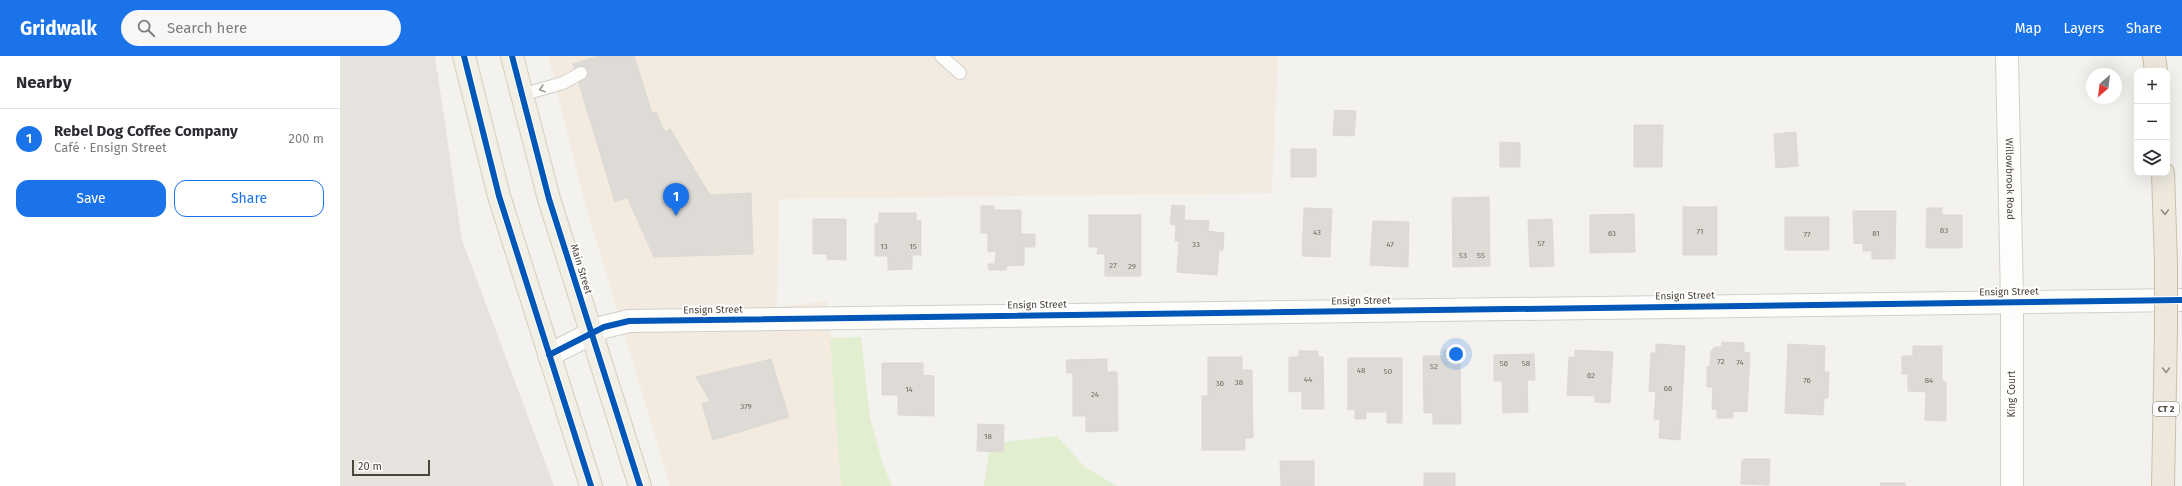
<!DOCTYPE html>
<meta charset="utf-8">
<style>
:root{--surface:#fff;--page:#f7f7f7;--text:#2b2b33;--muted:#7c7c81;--line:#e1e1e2;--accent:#1a73e8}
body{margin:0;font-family:"Fira Sans",sans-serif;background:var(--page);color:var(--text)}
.controls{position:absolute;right:12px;top:12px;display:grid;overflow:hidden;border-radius:8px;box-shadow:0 4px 16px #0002}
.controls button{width:36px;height:36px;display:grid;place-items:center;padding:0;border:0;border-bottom:1px solid var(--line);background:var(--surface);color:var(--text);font:20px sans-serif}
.compass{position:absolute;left:1746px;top:12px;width:36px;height:36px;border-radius:50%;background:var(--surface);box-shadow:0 4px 16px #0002;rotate:208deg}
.scale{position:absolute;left:12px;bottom:10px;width:78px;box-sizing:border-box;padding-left:4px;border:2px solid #4b4439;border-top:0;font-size:11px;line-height:14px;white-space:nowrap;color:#4b4439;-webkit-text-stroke:3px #fff;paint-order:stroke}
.you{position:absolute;left:1116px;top:298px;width:14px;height:14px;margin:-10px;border:3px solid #fff;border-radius:50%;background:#1a73e8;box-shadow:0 0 0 6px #1a73e833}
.badge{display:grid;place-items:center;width:26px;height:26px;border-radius:50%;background:var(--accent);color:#fff;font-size:13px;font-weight:700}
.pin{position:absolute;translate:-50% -33px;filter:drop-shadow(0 1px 2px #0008)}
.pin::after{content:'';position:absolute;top:21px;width:14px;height:12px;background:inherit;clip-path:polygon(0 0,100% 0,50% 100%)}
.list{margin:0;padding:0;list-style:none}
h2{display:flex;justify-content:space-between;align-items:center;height:52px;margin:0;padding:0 16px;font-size:17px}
h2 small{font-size:13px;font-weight:400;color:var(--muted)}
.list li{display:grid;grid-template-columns:26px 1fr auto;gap:12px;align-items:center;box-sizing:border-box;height:60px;padding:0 16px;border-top:1px solid var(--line)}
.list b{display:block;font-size:15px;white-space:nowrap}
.list p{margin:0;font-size:13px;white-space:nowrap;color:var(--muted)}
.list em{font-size:13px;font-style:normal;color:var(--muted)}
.actions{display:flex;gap:8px;padding:12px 16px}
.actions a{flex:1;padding:9px 0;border:1px solid var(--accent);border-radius:12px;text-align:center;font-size:14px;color:var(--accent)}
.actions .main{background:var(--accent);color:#fff}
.icon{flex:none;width:22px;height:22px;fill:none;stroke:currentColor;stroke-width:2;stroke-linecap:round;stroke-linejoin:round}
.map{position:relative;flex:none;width:1842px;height:430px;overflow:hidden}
header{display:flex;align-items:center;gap:24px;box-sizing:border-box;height:56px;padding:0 20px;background:var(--accent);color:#fff}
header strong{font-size:19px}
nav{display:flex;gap:22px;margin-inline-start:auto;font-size:14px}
.search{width:280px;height:36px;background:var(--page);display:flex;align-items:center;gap:10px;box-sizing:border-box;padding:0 14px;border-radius:22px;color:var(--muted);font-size:15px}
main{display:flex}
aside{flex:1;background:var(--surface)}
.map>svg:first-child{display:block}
</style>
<header>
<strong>Gridwalk</strong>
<div class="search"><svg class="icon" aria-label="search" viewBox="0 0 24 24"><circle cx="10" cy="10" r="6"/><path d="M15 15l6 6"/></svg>Search here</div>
<nav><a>Map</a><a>Layers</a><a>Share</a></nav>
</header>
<main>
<aside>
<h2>Nearby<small></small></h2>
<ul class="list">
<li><span class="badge">1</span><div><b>Rebel Dog Coffee Company</b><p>Café · Ensign Street</p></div><em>200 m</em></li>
</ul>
<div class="actions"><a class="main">Save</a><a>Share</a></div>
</aside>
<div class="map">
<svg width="1842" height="430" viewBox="0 0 1842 430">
<rect width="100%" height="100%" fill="#f4f2ee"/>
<path fill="#f3ebdf" d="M208 0H938L932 137 439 143 437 251 487 245 499 375 501 430H330L245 147Z"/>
<path fill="#e6e2de" d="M0 0H95L122 184 214 430H0Z"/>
<path fill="#e1eecf" d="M521 281 530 362 543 408 552 430H501L490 282Z
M717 380 745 411 777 430H644L649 395 663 396 664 386Z"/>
<path fill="#dedbd6" stroke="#dcd9d4" d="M258 0H294L312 57 316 56 325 76 330 73 370 139 411 137 413 198 314 201 287 141 275 146 233 8Z
M995 54 1016 55 1014 80 993 79Z
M1294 69H1323L1322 111H1294Z
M1456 76 1458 110 1436 112 1434 78Z
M1160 86 1180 87V111H1160Z
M951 93H976V121H951Z
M1149 141 1150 210 1113 211 1112 142Z
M832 149 845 150 844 164 869 165 868 175 884 177 883 194H879L877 219 837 216 839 185H835L836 169 830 168Z
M641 150H654V154H681V178H695V191H684V209L667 210 666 214H649L648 208H655L656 195 648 196V177H641Z
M1343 151H1377V199H1343Z
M964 152 992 153 990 201 962 200Z
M1587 152H1602V159H1622V192H1586Z
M1513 155H1556L1555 203H1532V195H1523V188L1514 187Z
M539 157H576V165H581V199H572V213L548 214V200H535V168L539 167Z
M1294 158 1295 196 1250 197V159Z
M749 159H801V220H765V198H757L758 191H749Z
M1445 161H1489V194H1445Z
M473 163H506V204L487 203V198H473Z
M1212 163 1214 210 1190 211 1188 164Z
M1033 165 1069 166 1068 211 1030 209Z
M1382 286 1404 287V296L1410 297 1407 356 1393 355V362H1377V354L1372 353 1373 331H1367V311L1370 310 1371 295 1375 291H1382Z
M1316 288 1345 290 1340 384 1319 382 1320 363H1314L1316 336 1309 335 1311 297H1316Z
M1448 288 1485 290 1484 316H1489L1488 341 1484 343 1483 359 1445 357Z
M1573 290H1602V325L1606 326V365L1585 364 1586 336 1568 335V318H1562V300H1573Z
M1103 294H1120L1121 368H1093V357H1084L1083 300H1103Z
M1235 294 1273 296 1270 347 1255 346V340L1227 339 1229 301H1235Z
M959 295H978V301H983L984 353H962V335L949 336V301H959Z
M1194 298 1195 324H1187L1188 356 1163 357 1162 325H1154V299Z
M868 301H902V314H912L913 382H905V394H862V340H868Z
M1008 302H1062V367H1047V356H1026V363H1015V353L1008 354Z
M431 303 449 361 373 384 362 348 370 345 356 321Z
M767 303V316H777L778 375 746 376V360H733V317H727L726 304Z
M542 307H583V319L594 320V360L558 359V339H542Z
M638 368 664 369 663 396 637 395Z
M1404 403H1430L1429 429 1401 428 1402 405Z
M940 405H974V430H941Z
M1084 417H1115V430H1084Z
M1540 427H1565V430H1541Z"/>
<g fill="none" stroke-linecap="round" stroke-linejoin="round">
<defs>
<path id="lane" d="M601 0 620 17
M181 39 223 27 241 17"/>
<g id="street">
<path id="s1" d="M1667 0 1672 246V430"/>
<path d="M209 299 264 271 289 265 1842 244"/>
</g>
<path id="primary" d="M124 0 159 140 251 430
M172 0 209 143 300 430"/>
<path id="highway" d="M1814 0 1816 15
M1823 117 1826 206
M1823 430 1826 275"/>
</defs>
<use href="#lane" stroke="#d2d0cb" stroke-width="14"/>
<use href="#street" stroke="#d2d0cb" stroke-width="24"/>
<use href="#primary" stroke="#d6cebb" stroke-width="24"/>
<use href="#highway" stroke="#ccbfa9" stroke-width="24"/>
<use href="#lane" stroke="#fdfdfc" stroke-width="12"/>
<use href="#street" stroke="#fdfdfc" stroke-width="22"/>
<use href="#primary" stroke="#f2efe6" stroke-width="22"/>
<use href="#highway" stroke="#ede8db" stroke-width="22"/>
<defs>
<path id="highway-bridge" d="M1826 206V275"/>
</defs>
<use href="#highway-bridge" stroke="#ccbfa9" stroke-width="24" stroke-linecap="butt"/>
<use href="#highway-bridge" stroke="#ede8db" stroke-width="22"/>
<defs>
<path id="cycleway" d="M124 0 159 140 251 430
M172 0 209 143 300 430
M209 299 264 271 289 265 1842 244"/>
</defs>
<use href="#cycleway" stroke="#fff" stroke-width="8"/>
<use href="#cycleway" stroke="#0057b8" stroke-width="6"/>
</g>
<defs><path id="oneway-chevron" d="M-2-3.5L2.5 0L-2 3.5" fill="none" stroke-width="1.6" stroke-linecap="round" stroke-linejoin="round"/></defs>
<use stroke="#9b9791" href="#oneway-chevron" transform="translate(202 33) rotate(164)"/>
<g stroke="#948e82">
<use href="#oneway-chevron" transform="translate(1825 156) rotate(88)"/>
<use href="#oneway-chevron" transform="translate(1826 314) rotate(90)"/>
</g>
<g text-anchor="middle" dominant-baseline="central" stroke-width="4" stroke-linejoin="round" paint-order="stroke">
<g font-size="8" fill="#706a61">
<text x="1604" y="174">83</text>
<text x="1360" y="175">71</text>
<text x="977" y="176">43</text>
<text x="1272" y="177">63</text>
<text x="1536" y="177">81</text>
<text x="1467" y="178">77</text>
<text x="1201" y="187">57</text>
<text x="856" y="188">33</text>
<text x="1050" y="188">47</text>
<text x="544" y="190">13</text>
<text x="573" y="190">15</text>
<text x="1123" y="199">53</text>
<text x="1141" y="199">55</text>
<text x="773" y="209">27</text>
<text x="792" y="210">29</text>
<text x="1381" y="305">72</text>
<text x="1400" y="306">74</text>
<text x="1164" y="307">56</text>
<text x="1186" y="307">58</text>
<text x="1094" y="310">52</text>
<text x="1021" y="314">48</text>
<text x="1048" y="315">50</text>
<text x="1251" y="319">62</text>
<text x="968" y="323">44</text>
<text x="1467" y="324">76</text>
<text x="1589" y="324">84</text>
<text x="899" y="326">38</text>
<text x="880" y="327">36</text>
<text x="1328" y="332">66</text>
<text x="569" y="333">14</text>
<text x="755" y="338">24</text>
<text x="406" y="350">379</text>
<text x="648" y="380">18</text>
</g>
<rect fill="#fff" stroke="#817c74" stroke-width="1" x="1813" y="346" width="26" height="14" rx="3"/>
<g font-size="9" font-weight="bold" fill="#4b4439">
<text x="1826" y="353">CT 2</text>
</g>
<g font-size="10" fill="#4b4439" stroke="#fff">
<text stroke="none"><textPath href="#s1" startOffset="123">Willowbrook Road</textPath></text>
<text transform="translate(241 213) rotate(73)">Main Street</text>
<text transform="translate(1669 236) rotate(-1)">Ensign Street</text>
<text transform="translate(1345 240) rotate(-1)">Ensign Street</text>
<text transform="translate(1021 245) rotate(-1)">Ensign Street</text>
<text transform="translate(697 249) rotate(-1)">Ensign Street</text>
<text transform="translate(373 254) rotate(-1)">Ensign Street</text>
<text transform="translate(1672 338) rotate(-90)">King Court</text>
</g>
</g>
</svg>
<div class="controls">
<button>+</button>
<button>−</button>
<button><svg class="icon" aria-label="layers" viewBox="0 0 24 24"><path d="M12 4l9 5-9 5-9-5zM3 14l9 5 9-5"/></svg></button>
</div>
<svg class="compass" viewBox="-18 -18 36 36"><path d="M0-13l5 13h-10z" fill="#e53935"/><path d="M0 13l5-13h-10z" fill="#7c7c81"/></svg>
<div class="scale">20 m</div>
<div class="you"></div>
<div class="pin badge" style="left:336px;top:160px">1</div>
</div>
</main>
